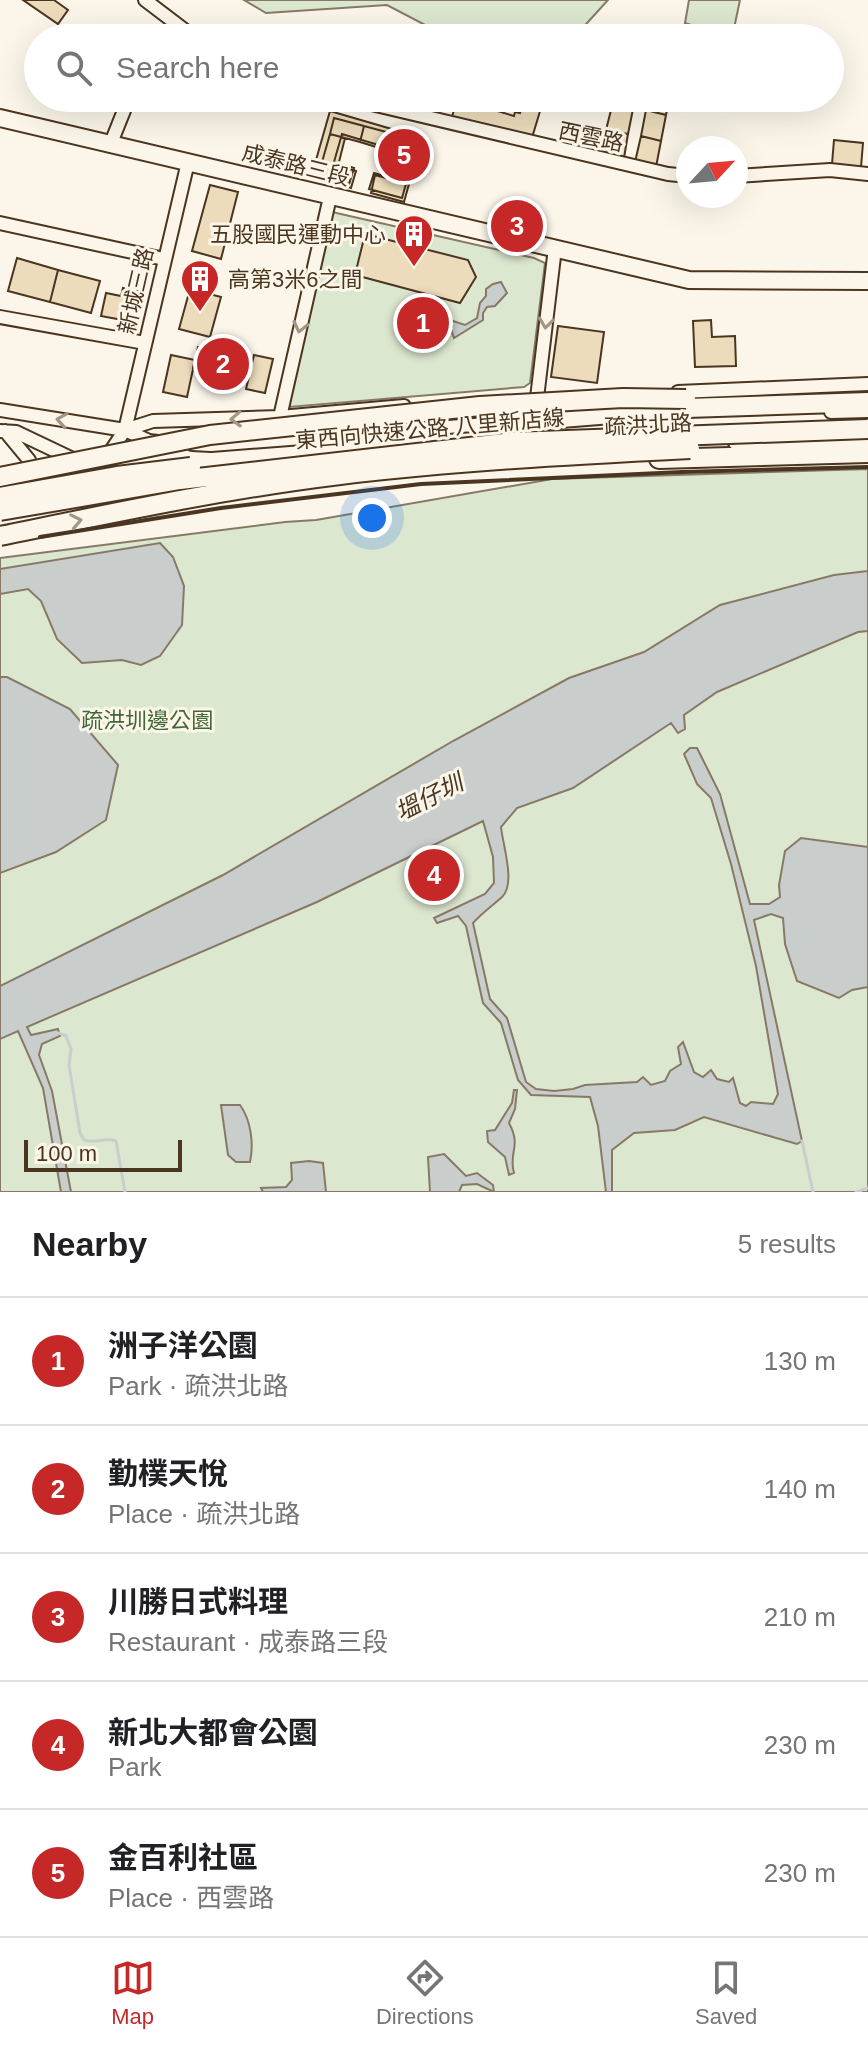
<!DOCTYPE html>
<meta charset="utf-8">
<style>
:root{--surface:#fff;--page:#f6f6f6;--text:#202124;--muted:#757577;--line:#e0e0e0;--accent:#c62828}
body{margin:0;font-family:Helvetica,"Noto Sans TC",sans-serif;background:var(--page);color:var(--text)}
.compass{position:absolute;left:676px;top:136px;width:72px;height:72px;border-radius:50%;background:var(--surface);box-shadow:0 8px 32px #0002;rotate:64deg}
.scale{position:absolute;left:24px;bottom:20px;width:158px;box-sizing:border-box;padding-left:8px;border:4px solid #4a3520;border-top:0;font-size:22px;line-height:28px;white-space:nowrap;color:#4a3520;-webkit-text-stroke:6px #fbf6e9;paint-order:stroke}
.you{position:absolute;left:372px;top:518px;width:28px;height:28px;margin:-20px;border:6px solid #fff;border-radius:50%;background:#1a73e8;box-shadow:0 0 0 12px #1a73e833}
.badge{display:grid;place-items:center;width:52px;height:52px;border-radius:50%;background:var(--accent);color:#fff;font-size:26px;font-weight:700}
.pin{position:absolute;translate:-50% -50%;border:4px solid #fff;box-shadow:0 2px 8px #0006}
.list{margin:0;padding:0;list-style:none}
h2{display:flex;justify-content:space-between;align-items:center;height:104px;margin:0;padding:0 32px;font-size:34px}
h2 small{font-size:26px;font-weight:400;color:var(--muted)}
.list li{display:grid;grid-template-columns:52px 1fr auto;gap:24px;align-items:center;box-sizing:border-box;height:128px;padding:0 32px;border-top:2px solid var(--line)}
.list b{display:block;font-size:30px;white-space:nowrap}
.list p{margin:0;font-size:26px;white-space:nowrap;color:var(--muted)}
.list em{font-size:26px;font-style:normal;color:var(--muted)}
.icon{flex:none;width:44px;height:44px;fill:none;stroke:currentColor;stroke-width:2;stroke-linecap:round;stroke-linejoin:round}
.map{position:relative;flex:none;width:868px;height:1192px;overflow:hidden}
.search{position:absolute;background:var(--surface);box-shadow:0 8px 32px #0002;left:24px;right:24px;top:24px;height:88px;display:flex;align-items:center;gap:20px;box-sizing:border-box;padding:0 28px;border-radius:44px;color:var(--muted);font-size:30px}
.sheet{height:744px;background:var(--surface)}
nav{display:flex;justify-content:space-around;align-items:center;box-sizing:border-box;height:112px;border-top:2px solid var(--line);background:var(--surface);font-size:22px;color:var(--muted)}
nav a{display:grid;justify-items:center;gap:4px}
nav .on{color:var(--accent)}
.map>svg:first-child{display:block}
</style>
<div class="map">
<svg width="868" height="1192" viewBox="0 0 868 1192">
<rect width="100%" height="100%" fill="#fbf6e9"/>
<path fill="#dce7d0" stroke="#887966" stroke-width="2" d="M244 0H608L578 33 527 38H450L387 5 266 13Z
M689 0H740L732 38 685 23Z
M332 212 534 258 545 263 530 383 524 387 289 407Z
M868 469V1192H0V558L285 522 316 520 552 479Z"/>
<path fill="#c9cecd" stroke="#887966" stroke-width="2" d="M501 282 507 293 495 306 487 307 483 313V320L454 338 450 327 444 324 422 332V328L447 319 465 325 477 318 480 303 486 296V289L493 284Z
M160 543 173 557 184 586 182 625 160 656 141 665 122 660 82 663 57 639 41 601 28 589 0 594V569Z
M868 571V631L858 632 717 692 684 715 685 729 678 733 671 723 573 788 517 808 501 827C503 846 516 884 502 897 492 906 482 913 473 923L490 999 507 1018 526 1082 536 1089 554 1091 573 1089 585 1085 637 1082 643 1077 651 1085 665 1081 670 1071 681 1064 678 1047 683 1042 694 1072 703 1077 711 1070 717 1079 729 1082 733 1078 740 1103 746 1106 751 1102 773 1104 778 1094 756 966 731 864 711 798 697 784 684 754 690 748H697L720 794 750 904H769L780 897 779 885 785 851 801 838 868 847V987L852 990 839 998 797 981 785 944 783 918 771 914 754 920 802 1141 797 1144 704 1117 675 1130 634 1133 612 1150V1192H606L598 1126 590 1097 531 1095 518 1080 501 1023 483 1003 466 926 458 916 437 923 434 918 485 894 494 883 493 857 483 821 317 902 27 1027 31 1035 58 1029 60 1036 42 1044 39 1055 52 1091 71 1192H61L43 1088 18 1031 0 1039V986L223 875 453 741 569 678 644 652 720 605 834 575Z
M0 677H7L70 709 118 765 106 820 56 852 0 873Z
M514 1090H517L515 1109 509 1123C522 1147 508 1152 514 1173L509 1175 505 1157 488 1142 487 1131 495 1130 512 1103Z
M221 1105H240C251 1120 254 1144 250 1162H236L228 1155Z
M444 1154 466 1176 477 1173 493 1185 494 1192 477 1184 462 1185 459 1192H430L428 1157Z
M309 1161 323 1163 326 1192H263L261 1188 286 1187 292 1180 291 1163Z"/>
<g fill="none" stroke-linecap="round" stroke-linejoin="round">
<path stroke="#c9cecd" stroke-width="3" d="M59 1033 66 1036 71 1049 69 1065 80 1133 84 1140C96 1144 105 1137 116 1141L125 1192
M802 1141 813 1192
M856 1192 868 1188"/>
</g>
<path fill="#ecdcbc" stroke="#4a3520" stroke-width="2" d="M23 0H54L68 10 58 24Z
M617 26 637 30 635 38H614Z
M525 98H544L531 141 452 117 457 99 514 116 515 112 520 113Z
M613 98H635L633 109 612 106Z
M649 98H670L666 115 646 110Z
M612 106 633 109 628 134 606 130Z
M646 110 666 115 661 141 641 136Z
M330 111 419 137 402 198 369 189 374 173 388 177 395 150 342 134 334 162 354 168 349 184 317 175 321 161 316 160Z
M334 118 364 126 360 142 330 134Z
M364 126 390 133 386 150 360 142Z
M606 130 628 134 624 158 601 154Z
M390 133 420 141 416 158 386 150Z
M330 134 345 138 338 166 322 162Z
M641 136 661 141 656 167 635 162Z
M834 140 863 143 861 167 832 164Z
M398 153 416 158 409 184 391 179Z
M322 162 356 171 351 188 318 178Z
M375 175 409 184 404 202 371 193Z
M210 185 238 192 221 259 192 251Z
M365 234 468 260 476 277 460 303 355 275Z
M17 258 58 270 50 302 8 291Z
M58 270 100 281 91 313 50 302Z
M123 288 140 292 136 309 131 308 128 321 101 316 106 293 121 296Z
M190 289 221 297 210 337 179 329Z
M711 320 712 337 735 336 736 366 695 367 693 321Z
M558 326 604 332 597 383 551 377Z
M198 347 252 360 248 380 193 368Z
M171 355 195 360 187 397 163 392Z
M254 355 273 359 265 393 246 389Z"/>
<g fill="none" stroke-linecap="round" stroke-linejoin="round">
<defs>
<path id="minor" d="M145 0 195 38
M346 98 668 174 688 176
M111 143 129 98
M736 176 830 170 868 174
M0 223 164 259
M0 317 145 343
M678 392 868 384
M537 398 555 248
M0 410 125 430 149 441 158 442
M831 412 868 411
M280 417 330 197
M125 430 188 162
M0 431 16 432 79 462
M5 431 29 460 30 475
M735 443 868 441
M192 444 211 445 541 420
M85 480 98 470 125 430 153 421 280 417 404 406"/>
<path id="major" d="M0 118 689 280 868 281"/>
<path id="highway" d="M536 420 687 408 868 402
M659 459 868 453"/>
</defs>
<use href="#minor" stroke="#4a3520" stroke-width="16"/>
<use href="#major" stroke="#4a3520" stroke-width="20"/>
<use href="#highway" stroke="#4a3520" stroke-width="22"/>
<use href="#minor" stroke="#fbf6e9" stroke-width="12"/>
<use href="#major" stroke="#fbf6e9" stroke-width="16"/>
<use href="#highway" stroke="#fbf6e9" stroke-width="18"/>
<defs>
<path id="highway-bridge" d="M0 477 210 435 480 406 623 398 686 399
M0 497 117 476 191 467
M0 511 180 480 512 442 868 429
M0 536C113 513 225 489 340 475 456 461 573 455 690 449"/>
</defs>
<use href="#highway-bridge" stroke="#4a3520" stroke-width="22" stroke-linecap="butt"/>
<use href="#highway-bridge" stroke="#fbf6e9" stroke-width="18"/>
<path stroke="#4a3520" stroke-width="4" d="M40 537 221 508 421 484 682 472 868 467"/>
</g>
<defs><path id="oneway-chevron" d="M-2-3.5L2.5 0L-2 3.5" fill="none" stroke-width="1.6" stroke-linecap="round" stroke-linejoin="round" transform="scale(2)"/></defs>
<g stroke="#a29684">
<use href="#oneway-chevron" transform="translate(546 323) rotate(97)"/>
<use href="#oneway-chevron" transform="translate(300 327) rotate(103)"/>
<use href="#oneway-chevron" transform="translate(236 419) rotate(178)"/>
<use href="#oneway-chevron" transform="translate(62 420) rotate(-171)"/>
<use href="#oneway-chevron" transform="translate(76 521) rotate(-11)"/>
</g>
<defs>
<symbol id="building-pin" viewBox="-11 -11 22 30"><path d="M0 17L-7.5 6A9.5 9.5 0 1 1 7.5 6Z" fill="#c62828" stroke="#fbf6e9"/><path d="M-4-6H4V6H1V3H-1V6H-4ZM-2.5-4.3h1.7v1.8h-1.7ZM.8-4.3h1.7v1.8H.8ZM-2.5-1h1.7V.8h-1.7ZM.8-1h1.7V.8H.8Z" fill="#fff"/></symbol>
</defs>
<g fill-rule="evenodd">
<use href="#building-pin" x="392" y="212" width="44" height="60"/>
<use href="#building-pin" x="178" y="257" width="44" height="60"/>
</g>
<g text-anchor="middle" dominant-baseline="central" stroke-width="6" stroke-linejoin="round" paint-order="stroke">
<g font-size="22" fill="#4a3520" stroke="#fbf6e9">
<text transform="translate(591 137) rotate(12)">西雲路</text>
<text transform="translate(296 165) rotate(14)">成泰路三段</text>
<text transform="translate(136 291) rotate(-77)">新城三路</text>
<text transform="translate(648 425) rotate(-3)">疏洪北路</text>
<text transform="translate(430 429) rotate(-5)">東西向快速公路 八里新店線</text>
</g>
<g font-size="22" fill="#4a3520" stroke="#fbf6e9" text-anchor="end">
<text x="386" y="234">五股國民運動中心</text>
<text x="228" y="279" text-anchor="start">高第3米6之間</text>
</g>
<g font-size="22" fill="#436837" stroke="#fbf6e9">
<text x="147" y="720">疏洪圳邊公園</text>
</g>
<g font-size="24" font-style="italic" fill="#4a3520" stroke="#fbf6e9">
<text transform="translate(429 797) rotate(-27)">塭仔圳</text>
</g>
</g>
</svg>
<svg class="compass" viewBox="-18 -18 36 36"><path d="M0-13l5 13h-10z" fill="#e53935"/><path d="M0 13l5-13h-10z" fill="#757577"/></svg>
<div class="scale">100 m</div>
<div class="you"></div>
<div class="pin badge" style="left:423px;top:323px">1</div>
<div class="pin badge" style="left:223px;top:364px">2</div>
<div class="pin badge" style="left:517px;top:226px">3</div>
<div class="pin badge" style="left:434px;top:875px">4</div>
<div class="pin badge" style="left:404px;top:155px">5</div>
<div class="search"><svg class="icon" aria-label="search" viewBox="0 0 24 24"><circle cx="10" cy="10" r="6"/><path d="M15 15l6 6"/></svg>Search here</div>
</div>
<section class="sheet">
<h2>Nearby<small>5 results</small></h2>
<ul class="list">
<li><span class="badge">1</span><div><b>洲子洋公園</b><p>Park · 疏洪北路</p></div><em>130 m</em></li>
<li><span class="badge">2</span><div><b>勤樸天悅</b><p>Place · 疏洪北路</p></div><em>140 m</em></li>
<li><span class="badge">3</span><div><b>川勝日式料理</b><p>Restaurant · 成泰路三段</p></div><em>210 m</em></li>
<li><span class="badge">4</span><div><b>新北大都會公園</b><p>Park</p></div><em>230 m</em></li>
<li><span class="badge">5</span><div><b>金百利社區</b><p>Place · 西雲路</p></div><em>230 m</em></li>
</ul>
</section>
<nav>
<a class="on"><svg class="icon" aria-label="map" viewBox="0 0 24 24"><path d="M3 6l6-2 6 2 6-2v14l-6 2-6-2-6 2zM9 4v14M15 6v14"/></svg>Map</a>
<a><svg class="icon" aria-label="directions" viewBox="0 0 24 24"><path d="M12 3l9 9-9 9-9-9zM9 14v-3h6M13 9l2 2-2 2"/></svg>Directions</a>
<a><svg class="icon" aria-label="saved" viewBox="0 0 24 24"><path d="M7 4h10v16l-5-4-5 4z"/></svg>Saved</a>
</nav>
